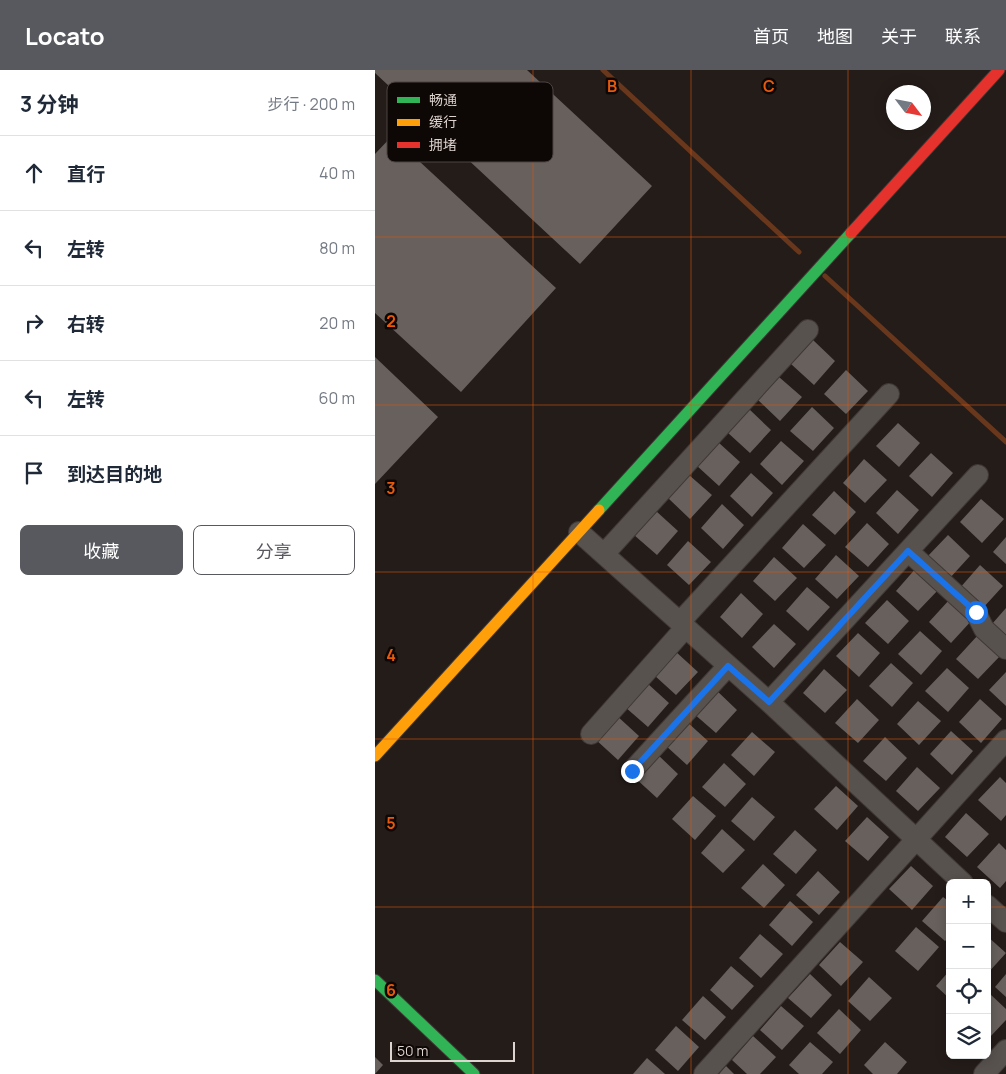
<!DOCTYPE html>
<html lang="zh">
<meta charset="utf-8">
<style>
:root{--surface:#fff;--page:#f2f2f3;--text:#1f2937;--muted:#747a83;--line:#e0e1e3;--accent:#58595f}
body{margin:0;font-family:Manrope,"Noto Sans SC",sans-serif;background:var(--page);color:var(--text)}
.controls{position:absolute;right:15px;bottom:15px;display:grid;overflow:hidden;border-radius:8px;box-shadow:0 2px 12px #0003}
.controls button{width:45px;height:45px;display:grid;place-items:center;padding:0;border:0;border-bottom:1px solid var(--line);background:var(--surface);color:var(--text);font:25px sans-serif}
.compass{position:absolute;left:511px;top:15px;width:45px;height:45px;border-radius:50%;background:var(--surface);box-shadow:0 2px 12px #0003;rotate:122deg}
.scale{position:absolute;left:15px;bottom:12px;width:125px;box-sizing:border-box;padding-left:5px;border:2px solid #ded4cf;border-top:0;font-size:14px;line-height:18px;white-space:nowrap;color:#ded4cf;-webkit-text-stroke:4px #0d0705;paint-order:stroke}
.stop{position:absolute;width:15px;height:15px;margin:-11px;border:4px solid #1a73e8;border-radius:50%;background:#fff}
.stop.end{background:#1a73e8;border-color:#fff;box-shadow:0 1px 5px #0008}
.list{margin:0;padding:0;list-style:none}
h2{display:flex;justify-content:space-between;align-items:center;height:65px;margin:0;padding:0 20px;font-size:21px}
h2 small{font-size:16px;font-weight:400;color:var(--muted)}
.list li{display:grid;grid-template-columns:32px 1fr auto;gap:15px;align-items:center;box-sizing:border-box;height:75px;padding:0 20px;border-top:1px solid var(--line)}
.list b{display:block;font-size:19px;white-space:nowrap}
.list em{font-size:16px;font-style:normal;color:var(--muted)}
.actions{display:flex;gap:10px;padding:15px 20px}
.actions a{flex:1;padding:11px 0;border:1px solid var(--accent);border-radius:8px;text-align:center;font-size:18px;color:var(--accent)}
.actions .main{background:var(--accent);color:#fff}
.icon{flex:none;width:28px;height:28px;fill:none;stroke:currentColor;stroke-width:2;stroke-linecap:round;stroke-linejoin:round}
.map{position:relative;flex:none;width:631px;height:1004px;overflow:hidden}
header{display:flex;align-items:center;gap:30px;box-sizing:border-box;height:70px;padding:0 25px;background:var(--accent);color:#fff}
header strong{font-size:24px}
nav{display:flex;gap:28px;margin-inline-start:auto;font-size:18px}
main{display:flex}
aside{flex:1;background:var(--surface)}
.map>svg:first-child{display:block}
</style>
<header>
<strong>Locato</strong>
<nav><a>首页</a><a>地图</a><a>关于</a><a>联系</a></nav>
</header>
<main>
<aside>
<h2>3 分钟<small>步行 · 200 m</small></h2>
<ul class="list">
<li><svg class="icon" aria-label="ahead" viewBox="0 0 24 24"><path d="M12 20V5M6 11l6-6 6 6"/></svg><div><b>直行</b></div><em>40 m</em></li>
<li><svg class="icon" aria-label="left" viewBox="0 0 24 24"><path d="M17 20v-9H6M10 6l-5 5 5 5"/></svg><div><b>左转</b></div><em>80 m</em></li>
<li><svg class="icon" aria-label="right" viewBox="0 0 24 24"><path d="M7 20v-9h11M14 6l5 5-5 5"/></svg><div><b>右转</b></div><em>20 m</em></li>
<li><svg class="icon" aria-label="left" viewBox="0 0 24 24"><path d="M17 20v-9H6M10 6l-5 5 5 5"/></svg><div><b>左转</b></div><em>60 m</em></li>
<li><svg class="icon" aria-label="arrive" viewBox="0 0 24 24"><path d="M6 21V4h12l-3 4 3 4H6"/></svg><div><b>到达目的地</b></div></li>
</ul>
<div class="actions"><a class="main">收藏</a><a>分享</a></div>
</aside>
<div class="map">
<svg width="631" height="1004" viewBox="0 0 631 1004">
<rect width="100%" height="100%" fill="#241c19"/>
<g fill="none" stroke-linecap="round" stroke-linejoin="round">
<path stroke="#68371c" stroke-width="5" d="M228 0 424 182
M450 206 631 372"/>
</g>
<path fill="#67605c" d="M0 0H152L277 116 205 194 0 3Z
M17 66 181 218 86 322 0 243V84Z
M438 270 460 291 439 315 416 294Z
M0 287 63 347 0 414Z
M471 300 493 321 471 344 449 324Z
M404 307 427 327 405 351 383 330Z
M437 337 459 358 438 381 415 361Z
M374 339 396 360 375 383 352 362Z
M523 353 545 373 524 397 501 376Z
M406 371 429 391 407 415 385 394Z
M343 372 365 392 344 416 321 395Z
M556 383 578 403 557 427 534 406Z
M489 389 512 410 490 433 468 413Z
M376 403 398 423 377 447 355 426Z
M314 405 337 425 315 449 293 428Z
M522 420 544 440 523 464 501 443Z
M459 421 481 442 460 465 437 445Z
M606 429 629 449 607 473 585 452Z
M347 434 369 455 348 479 326 458Z
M281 441 303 461 282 485 259 465Z
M492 453 514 474 493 497 470 477Z
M428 454 451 475 429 498 407 478Z
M573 465 595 486 574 509 551 488Z
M631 467V494L618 482Z
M313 471 336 492 314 515 292 495Z
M461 485 484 506 462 529 440 509Z
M399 487 422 508 400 531 378 511Z
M605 495 628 516 607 539 584 519Z
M542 497 565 518 543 541 521 521Z
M432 517 455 537 433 561 411 541Z
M366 523 388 544 367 568 345 547Z
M575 529 598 549 576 573 554 552Z
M512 530 534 551 513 574 490 553Z
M631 538V567L617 554Z
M399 554 421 574 399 598 377 577Z
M545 561 567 581 546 605 523 584Z
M483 563 505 583 484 607 461 586Z
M603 565 625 586 603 609 581 589Z
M300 581 323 602 301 625 279 605Z
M516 593 538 613 517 637 494 616Z
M572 598 594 618 573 642 550 621Z
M449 599 472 620 450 643 428 623Z
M631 602V636L614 620Z
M272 613 294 633 273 657 250 637Z
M340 619 362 640 341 663 318 643Z
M482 629 504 650 483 673 460 653Z
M605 629 627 649 606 673 584 652Z
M543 631 566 651 544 675 522 654Z
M241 645 264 666 243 690 220 669Z
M311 651 333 671 312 695 290 675Z
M576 661 598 681 577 705 555 684Z
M377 662 400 682 379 706 356 685Z
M510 667 532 688 511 711 488 691Z
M281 683 303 704 282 728 259 707Z
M349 693 371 714 350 737 327 717Z
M542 697 565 718 543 741 521 721Z
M625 707 631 713V745L626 751 603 730Z
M461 716 483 736 462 760 439 739Z
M318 726 341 746 320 770 297 749Z
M377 727 400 747 379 771 356 751Z
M591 743 614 764 592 787 570 767Z
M492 747 514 767 493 791 470 771Z
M347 759 370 780 348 803 326 783Z
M420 760 442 780 421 804 398 784Z
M624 773 631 780V811L625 818 602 797Z
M388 794 410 815 389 838 366 818Z
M536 796 558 816 537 840 514 819Z
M443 801 465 822 444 845 421 825Z
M568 827 575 832V866L570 871 547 851Z
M415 831 438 852 417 876 394 855Z
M541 857 564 877 543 901 520 881Z
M385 864 408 884 386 908 364 888Z
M612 866 631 883 612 904Z
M465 872 488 892 466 916 444 895Z
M356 896 379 916 357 940 335 920Z
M575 900V929L561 916Z
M435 904 457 925 436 948 413 928Z
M631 904V927L620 917Z
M494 907 517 928 495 951 473 931Z
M614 923 631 939V950L615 967 612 965Z
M328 926 351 947 330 970 307 950Z
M406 936 429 956 407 980 385 960Z
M464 939 486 960 465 984 442 963Z
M301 956 324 977 303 1001 280 980Z
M378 966 401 987 385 1004H372L357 990Z
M435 972 458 992 447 1004H424L414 995Z
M510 972 532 992 522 1004H498L489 995Z
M0 987 8 995 0 1004Z
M272 988 290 1004H258Z
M351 996 359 1004H344Z"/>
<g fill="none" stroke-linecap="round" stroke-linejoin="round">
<defs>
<path id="street" d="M204 462 394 632 603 405
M533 481 601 543 609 559 631 579
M229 484 433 260
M305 552 514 324
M394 632 588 813
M216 664 311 557
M257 701 353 596
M612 835 631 852
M329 1004 631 670
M609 1004 631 980"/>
<path id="fast" d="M224 440 476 163
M0 910 99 1004"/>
<path id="slow" d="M0 686 224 440"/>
<path id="jam" d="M476 163 624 0"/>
</defs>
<use href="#street" stroke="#3f3835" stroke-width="22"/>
<use href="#fast" stroke="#3f3835" stroke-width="13"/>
<use href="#slow" stroke="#3f3835" stroke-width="13"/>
<use href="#jam" stroke="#3f3835" stroke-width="13"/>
<use href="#street" stroke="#58524f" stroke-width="20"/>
<use href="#fast" stroke="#30b455" stroke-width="11"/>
<use href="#slow" stroke="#ff9f0a" stroke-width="11"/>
<use href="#jam" stroke="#e5322d" stroke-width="11"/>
</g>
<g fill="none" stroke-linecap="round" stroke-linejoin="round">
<path stroke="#1a73e8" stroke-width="6" d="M257 701 353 596 394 632 533 481 601 542"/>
</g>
<path fill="none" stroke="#e8590c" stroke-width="1" stroke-opacity="0.55" d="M158 0V1004M316 0V1004M473 0V1004M0 167H631M0 335H631M0 502H631M0 669H631M0 837H575M612 837H631"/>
<rect x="12" y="12" width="166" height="80" rx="8" fill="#0d0705" stroke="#4c4442" stroke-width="1"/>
<rect x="22" y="27" width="23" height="6" fill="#30b455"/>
<rect x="22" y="49" width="23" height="7" fill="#ff9f0a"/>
<rect x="22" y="72" width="23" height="6" fill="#e5322d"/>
<g font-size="14" fill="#ded4cf">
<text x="54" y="35">畅通</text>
<text x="54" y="57">缓行</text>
<text x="54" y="80">拥堵</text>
</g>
<g font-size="16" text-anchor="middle" font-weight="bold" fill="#e8590c" stroke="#0d0705" stroke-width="5" stroke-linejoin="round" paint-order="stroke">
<text x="237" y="22">B</text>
<text x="394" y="22">C</text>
<text x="16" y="257">2</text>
<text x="16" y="424">3</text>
<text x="16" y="591">4</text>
<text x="16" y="759">5</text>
<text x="16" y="926">6</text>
</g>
</svg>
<div class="controls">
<button>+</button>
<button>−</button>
<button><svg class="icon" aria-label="locate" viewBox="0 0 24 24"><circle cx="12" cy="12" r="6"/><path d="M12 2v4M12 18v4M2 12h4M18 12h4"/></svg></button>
<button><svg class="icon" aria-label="layers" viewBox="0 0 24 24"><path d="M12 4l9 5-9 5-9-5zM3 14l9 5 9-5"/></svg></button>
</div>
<svg class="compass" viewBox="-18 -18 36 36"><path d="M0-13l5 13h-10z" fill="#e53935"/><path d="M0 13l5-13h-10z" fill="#747a83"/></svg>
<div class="scale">50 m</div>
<div class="stop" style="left:601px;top:542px"></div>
<div class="stop end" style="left:257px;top:701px"></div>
</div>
</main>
